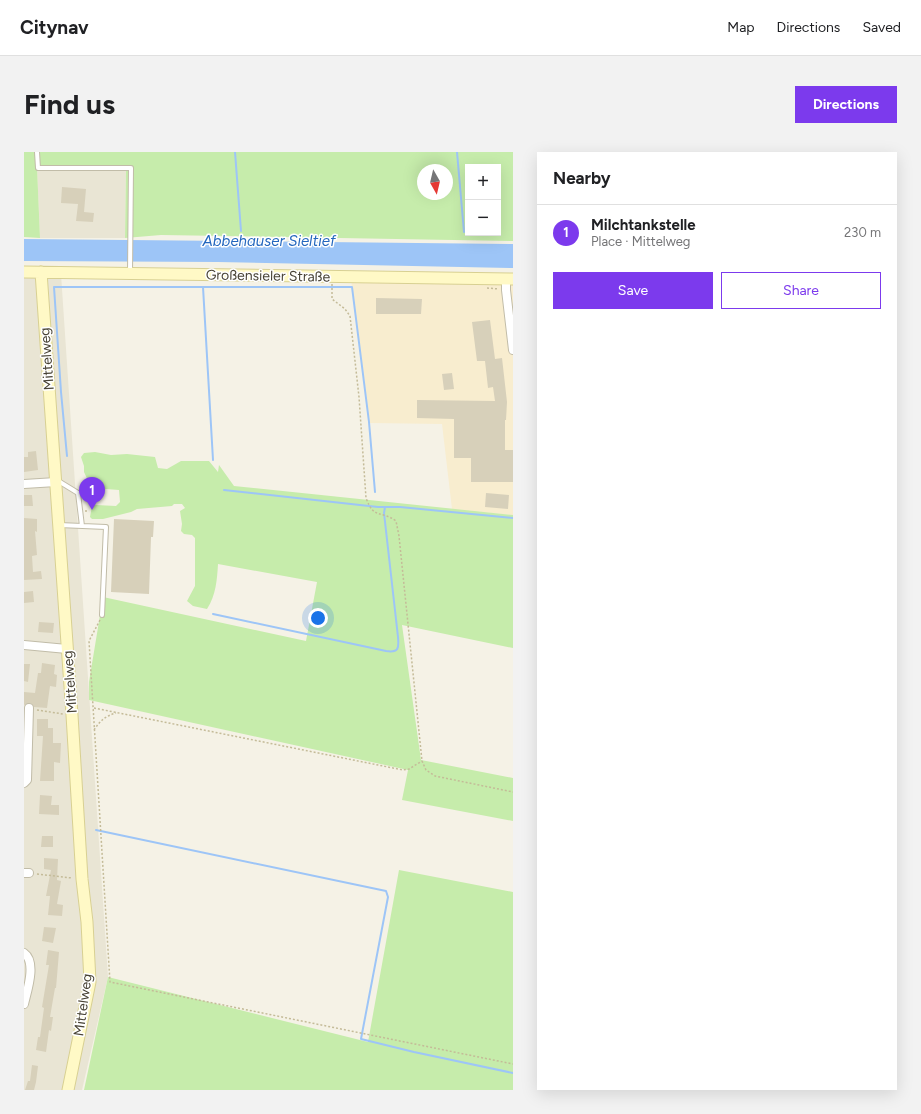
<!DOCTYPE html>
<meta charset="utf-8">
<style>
:root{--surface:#fff;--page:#f2f2f2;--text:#202124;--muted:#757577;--line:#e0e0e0;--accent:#7c3aed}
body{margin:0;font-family:Figtree,sans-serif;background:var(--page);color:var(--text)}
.controls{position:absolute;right:12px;top:12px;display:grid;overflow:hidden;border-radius:0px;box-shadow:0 4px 16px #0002}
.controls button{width:36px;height:36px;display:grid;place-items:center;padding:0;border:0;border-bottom:1px solid var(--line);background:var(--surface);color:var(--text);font:20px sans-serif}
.compass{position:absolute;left:393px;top:12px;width:36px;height:36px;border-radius:50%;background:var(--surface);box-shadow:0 4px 16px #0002;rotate:172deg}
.you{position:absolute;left:294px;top:466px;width:14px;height:14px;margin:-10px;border:3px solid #fff;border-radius:50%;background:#1a73e8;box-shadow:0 0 0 6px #1a73e833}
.badge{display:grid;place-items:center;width:26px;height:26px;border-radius:50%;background:var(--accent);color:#fff;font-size:13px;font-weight:700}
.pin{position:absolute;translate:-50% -33px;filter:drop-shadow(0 1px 2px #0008)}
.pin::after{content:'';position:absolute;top:21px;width:14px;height:12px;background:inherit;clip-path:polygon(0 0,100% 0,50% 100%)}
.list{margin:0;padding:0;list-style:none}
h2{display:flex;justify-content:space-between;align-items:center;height:52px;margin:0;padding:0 16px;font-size:17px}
h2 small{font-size:13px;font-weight:400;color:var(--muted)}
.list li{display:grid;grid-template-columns:26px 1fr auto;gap:12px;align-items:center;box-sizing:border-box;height:56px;padding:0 16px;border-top:1px solid var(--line)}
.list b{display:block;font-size:15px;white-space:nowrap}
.list p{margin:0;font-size:13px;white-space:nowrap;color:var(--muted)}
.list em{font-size:13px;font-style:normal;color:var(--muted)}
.actions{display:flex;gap:8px;padding:12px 16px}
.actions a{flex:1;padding:9px 0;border:1px solid var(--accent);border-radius:0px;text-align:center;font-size:14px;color:var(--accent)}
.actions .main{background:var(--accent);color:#fff}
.map{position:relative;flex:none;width:489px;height:938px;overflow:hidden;border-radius:0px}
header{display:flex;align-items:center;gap:24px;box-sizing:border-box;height:56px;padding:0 20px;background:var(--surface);border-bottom:1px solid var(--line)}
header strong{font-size:19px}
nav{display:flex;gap:22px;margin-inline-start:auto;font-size:14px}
.intro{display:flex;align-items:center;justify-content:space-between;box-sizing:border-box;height:96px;padding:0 24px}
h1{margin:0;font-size:28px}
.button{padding:10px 18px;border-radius:0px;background:var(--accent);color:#fff;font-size:14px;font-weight:700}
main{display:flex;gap:24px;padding:0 24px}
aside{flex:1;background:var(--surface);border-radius:0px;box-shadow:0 4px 16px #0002}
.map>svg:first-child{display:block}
</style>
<header>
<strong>Citynav</strong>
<nav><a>Map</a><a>Directions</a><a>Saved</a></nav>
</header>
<div class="intro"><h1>Find us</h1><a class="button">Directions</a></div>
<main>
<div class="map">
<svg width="489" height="938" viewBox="0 0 489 938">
<rect width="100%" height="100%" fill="#f5f2e6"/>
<path fill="#e9e5d4" d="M13 15 102 17 101 86H16Z
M0 122H37L84 825 58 938H0Z"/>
<path fill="#f8edcf" d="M327 127 489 130V363L428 357 418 272 346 271Z"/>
<path fill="#c6ecab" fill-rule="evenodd" d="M0 0H489V89L137 83 101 86 102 17 13 15 16 86 0 85ZM444 15H474V81H444ZM399 18H423V42H399Z
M71 300 87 303 103 302 131 305 134 316 143 317 157 309H185L194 320 195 313 210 334 489 363V496L378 473 397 608 489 626V669L378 648 384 618 65 548V530L79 445 282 489 293 430 194 412C193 428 192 443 183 457L169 454 163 449 171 434V386L168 383 160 382 157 379 158 372 156 359 161 356 158 352H150L148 354 113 357 107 360 79 367H68L66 365 68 354 72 353 92 354 96 350 95 338 82 337 78 338 67 335 60 320V314L57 305 60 301Z
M375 718 489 740V938H60L84 825 344 890Z"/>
<path fill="#9dc5f7" d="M0 87 489 92V116L194 110 0 109Z"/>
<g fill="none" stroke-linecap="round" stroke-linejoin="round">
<path stroke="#9dc5f7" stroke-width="2" d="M211 0 217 79
M433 0 440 80
M217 84 218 91
M179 135 189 308
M43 304 37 240 30 135H328L345 270 351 340
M200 338 354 355H376L489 366
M189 462 362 499C375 501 375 496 374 485L360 361 361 355
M72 678 362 739 364 745 337 887 390 900 489 921"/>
</g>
<path fill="#d7d0ba" d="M38 35 62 37 60 60 70 61 69 70 52 69 54 52 37 51Z
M352 146 398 147 397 162H352Z
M466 168 471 207 478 206 483 250 482 268H481V298H489V330H447V306H430V267L393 266V248L471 249 469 235 464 236 461 209H453L448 170Z
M428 221 430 237 420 238 418 222Z
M12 299 14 318 0 320V305H4V300Z
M462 341 485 343 484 357 461 355Z
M0 343H8L9 354H0Z
M0 366 13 367V380L11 379 13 403 8 404 9 420 17 419 18 427 0 428Z
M90 367 130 369 129 385H127L125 442 87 440Z
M9 439 10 450 0 451V440Z
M15 470 30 471 29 481 14 480Z
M18 511 31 513 30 522 33 523 32 535 26 534 23 556 10 555 6 551 0 553V540L11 541 14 521H17Z
M0 512H6L4 530 0 529Z
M13 567H24V576H29V591H37L36 611 30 610V629H16L19 584H13Z
M16 643 28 644 27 653H35V663L15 662Z
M18 684H29V695H17Z
M20 706 34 707 33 728 37 729 33 752 39 753 38 764 24 763 26 744H22L27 718 20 717Z
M20 775 32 776 29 791 18 789Z
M24 798 35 800 32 836H31L26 865H29L27 879 25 878 22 900 12 898 14 885H16L20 856 18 855 25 813H22Z
M8 913 14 914 12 930 10 938H1L4 929H6Z"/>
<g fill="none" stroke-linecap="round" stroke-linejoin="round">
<defs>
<path id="lane" d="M13 0 14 16H107L106 121
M32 330H36L54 341 58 374
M35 373 82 375 78 463"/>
<path id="street" d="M482 127V138L489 198
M0 332 32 330
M0 493 43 497
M0 631 3 628 5 556
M0 721H5
M0 801C13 810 3 839 0 852"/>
<path id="secondary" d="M0 120 489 127
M17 120 48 563 58 727 63 770 66 830 44 938"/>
</defs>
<use href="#lane" stroke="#c1bca8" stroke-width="6"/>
<use href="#street" stroke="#c1bca8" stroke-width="10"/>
<use href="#secondary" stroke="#d8d092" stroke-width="13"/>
<path stroke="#c4bb98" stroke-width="1.5" stroke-dasharray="2 2" stroke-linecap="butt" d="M308 132V147L321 157 326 164 335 245 342 346C350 368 357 358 372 369L375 384 398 609 402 618 411 624 489 640
M463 136 475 137
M61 359H65
M76 468 65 489 86 830 489 912
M70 556 379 618 385 617 398 609
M13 558 39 562
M70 578C76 569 81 564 92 561
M13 722 48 726"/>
<use href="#lane" stroke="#fff" stroke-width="4"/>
<use href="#street" stroke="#fff" stroke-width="8"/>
<use href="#secondary" stroke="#fff9c6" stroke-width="11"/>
</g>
<g text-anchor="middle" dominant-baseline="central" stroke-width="3" stroke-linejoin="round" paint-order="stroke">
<g font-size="14" fill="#484335" stroke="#fff">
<text transform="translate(244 124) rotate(1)">Großensieler Straße</text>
<text transform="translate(23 207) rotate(-94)">Mittelweg</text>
<text transform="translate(46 530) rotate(-94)">Mittelweg</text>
<text transform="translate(59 853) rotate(-82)">Mittelweg</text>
</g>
<g font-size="15" font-style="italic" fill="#2467be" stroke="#fff">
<text x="245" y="89">Abbehauser Sieltief</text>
</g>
</g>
</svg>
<div class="controls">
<button>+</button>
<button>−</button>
</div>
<svg class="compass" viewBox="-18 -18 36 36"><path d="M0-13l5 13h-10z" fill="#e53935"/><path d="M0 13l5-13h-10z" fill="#757577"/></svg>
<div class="you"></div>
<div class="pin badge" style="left:68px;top:358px">1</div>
</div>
<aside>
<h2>Nearby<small></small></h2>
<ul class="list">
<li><span class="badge">1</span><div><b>Milchtankstelle</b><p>Place · Mittelweg</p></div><em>230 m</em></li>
</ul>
<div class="actions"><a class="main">Save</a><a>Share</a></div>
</aside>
</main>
